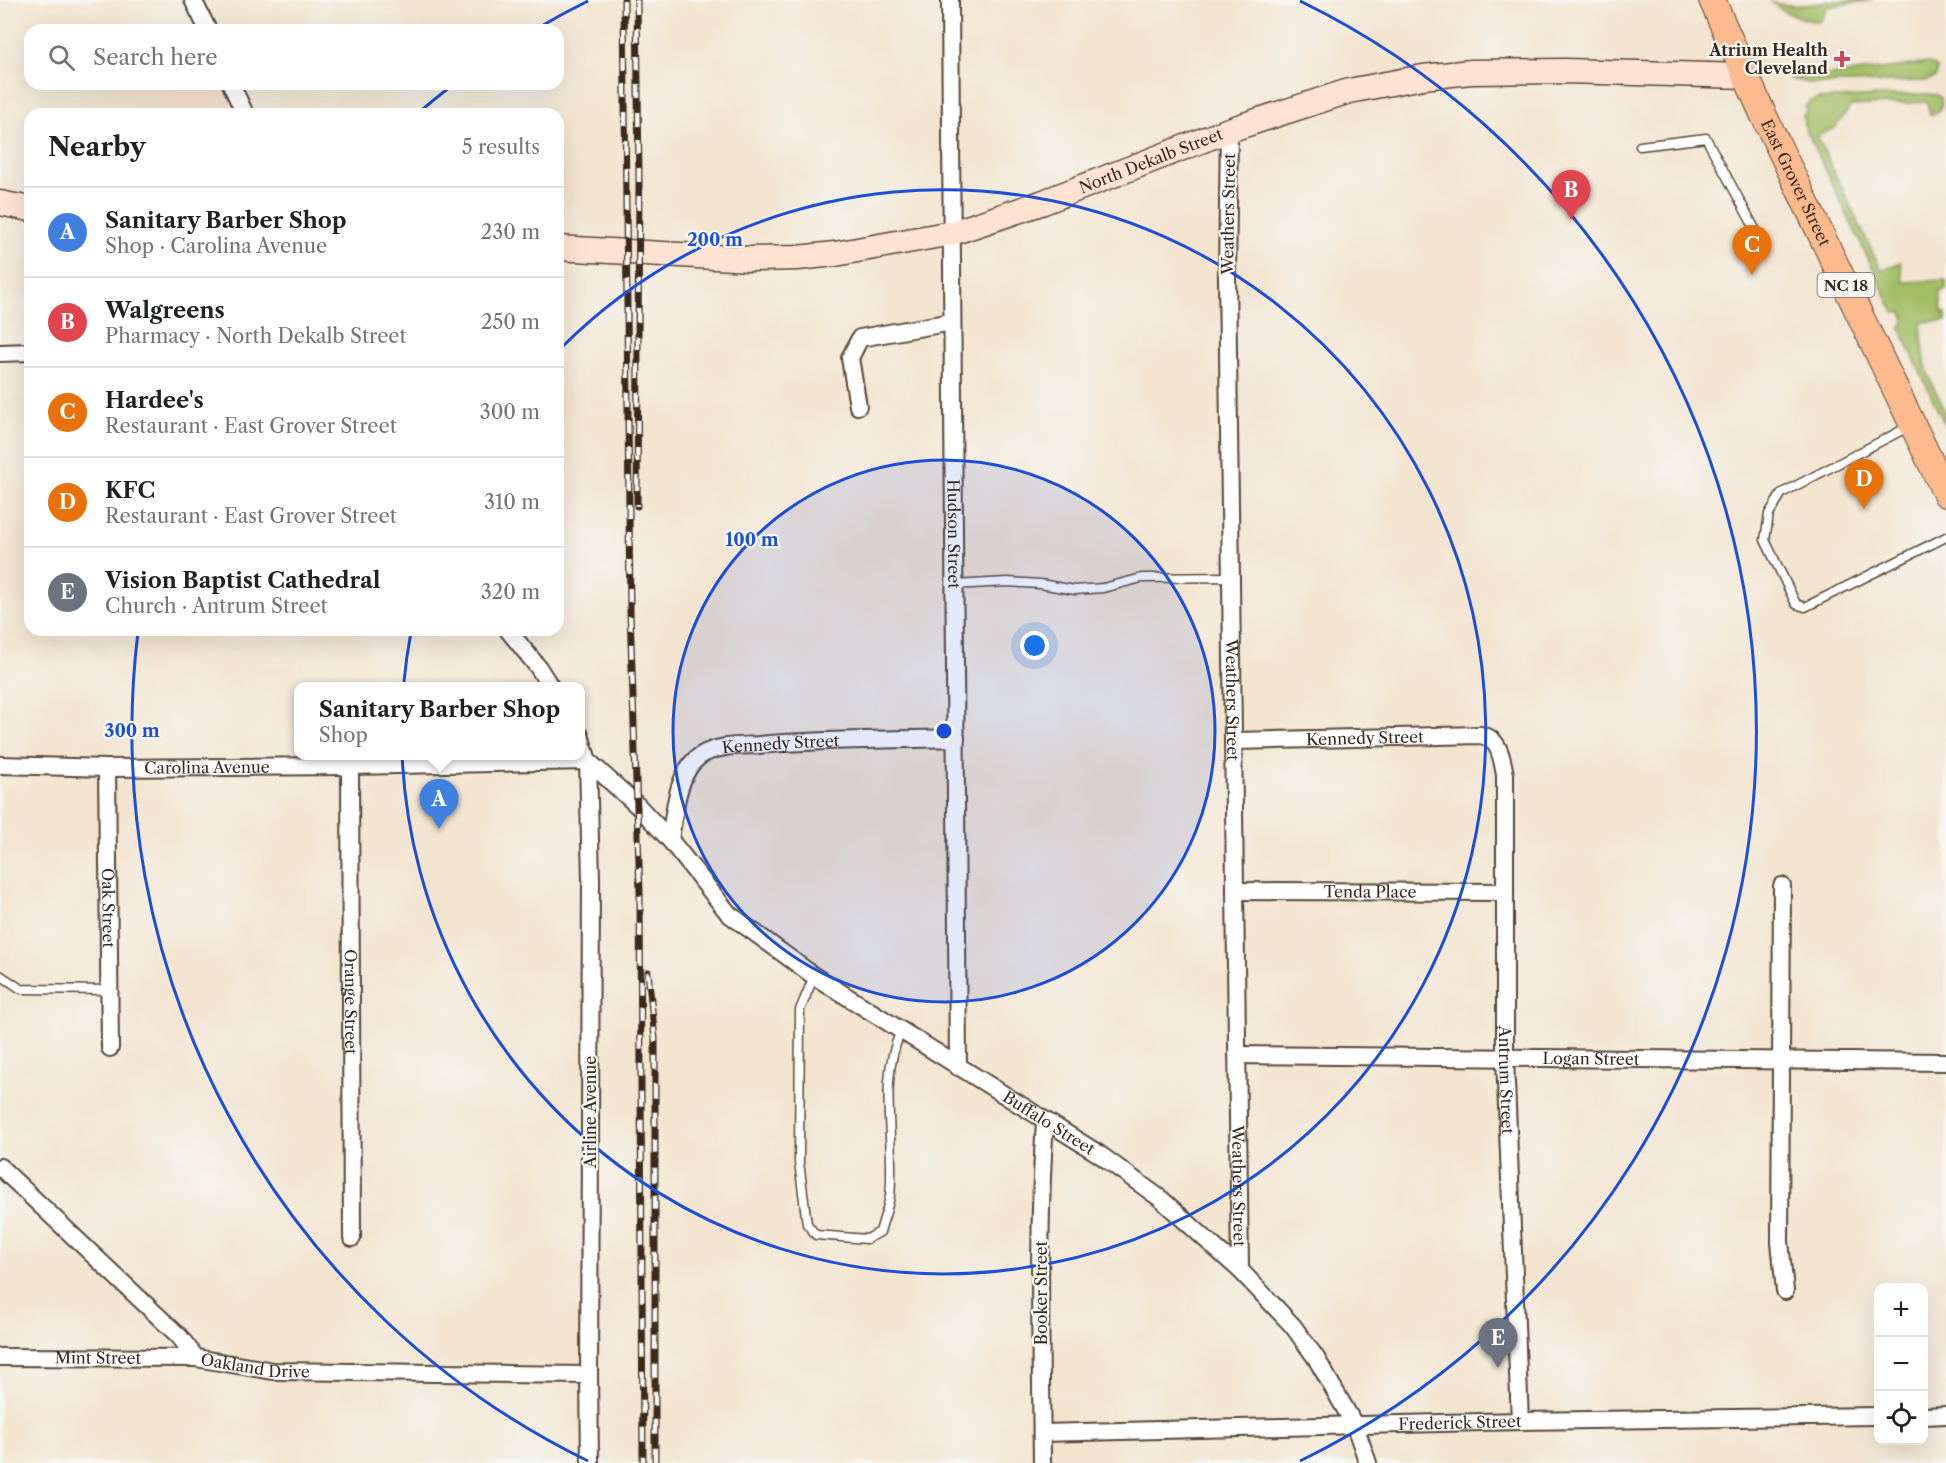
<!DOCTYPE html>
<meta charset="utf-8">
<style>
:root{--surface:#fff;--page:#f2f2f2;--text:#202124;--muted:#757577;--line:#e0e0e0;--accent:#d1495b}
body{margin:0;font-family:"Libre Caslon Text",serif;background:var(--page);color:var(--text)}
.controls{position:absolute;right:18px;bottom:18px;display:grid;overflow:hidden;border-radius:12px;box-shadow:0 6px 24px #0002}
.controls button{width:54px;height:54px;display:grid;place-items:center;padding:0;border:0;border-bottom:2px solid var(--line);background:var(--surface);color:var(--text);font:30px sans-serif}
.you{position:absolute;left:1035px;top:646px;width:21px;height:21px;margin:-15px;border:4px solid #fff;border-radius:50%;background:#1a73e8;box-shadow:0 0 0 9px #1a73e833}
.badge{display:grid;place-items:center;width:39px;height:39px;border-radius:50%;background:var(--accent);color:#fff;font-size:20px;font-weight:700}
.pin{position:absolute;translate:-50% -50px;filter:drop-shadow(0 2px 3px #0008)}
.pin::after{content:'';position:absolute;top:32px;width:21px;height:18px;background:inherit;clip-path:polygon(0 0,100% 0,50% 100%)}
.popup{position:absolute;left:294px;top:682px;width:291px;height:78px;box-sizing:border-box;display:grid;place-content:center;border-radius:12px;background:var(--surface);filter:drop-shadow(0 2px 4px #0005);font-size:20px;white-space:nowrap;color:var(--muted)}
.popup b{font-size:22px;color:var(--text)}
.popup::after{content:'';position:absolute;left:50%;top:100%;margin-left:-12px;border:12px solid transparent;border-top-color:var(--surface)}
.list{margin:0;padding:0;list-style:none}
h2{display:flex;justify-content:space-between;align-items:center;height:78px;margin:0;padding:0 24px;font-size:26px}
h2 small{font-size:20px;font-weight:400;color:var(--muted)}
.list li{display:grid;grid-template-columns:39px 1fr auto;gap:18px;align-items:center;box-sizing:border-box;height:90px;padding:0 24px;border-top:2px solid var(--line)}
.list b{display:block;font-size:22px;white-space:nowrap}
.list p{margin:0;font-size:20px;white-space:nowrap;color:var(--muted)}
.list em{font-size:20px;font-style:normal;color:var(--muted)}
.icon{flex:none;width:33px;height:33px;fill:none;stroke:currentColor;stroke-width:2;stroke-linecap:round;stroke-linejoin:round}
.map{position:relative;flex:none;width:1946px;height:1463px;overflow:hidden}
.search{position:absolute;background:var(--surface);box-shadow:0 6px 24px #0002;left:24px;top:24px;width:540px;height:66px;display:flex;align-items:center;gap:15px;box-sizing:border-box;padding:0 21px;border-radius:18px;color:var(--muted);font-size:22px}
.panel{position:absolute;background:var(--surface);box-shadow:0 6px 24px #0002;left:24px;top:108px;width:540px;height:528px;border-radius:18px}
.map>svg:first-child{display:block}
</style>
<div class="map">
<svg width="1946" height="1463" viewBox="0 0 1946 1463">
<rect width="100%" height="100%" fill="#f6f6f2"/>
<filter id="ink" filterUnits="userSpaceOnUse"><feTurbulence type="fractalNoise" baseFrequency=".0167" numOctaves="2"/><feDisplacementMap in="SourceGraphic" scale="12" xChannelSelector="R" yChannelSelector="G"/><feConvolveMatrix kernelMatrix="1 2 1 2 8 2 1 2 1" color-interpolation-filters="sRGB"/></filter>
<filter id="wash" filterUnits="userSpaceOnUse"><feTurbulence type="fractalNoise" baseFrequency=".008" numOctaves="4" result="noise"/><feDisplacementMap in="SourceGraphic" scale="24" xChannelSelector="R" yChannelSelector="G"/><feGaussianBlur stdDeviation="1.35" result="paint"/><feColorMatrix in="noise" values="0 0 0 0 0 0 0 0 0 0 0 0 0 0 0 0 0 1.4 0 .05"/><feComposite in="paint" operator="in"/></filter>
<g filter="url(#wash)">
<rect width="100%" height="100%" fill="#f3e4cf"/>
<path fill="#a2be65" stroke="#6e7442" stroke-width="1.5" d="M1836 0H1872L1827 7 1821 20 1818 22C1803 19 1780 13 1771 1 1792 10 1814 4 1836 0Z
M1929 63 1937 67V73L1935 78 1926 81 1814 84 1789 79 1793 77 1831 75Z
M1928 94 1937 95 1941 98C1943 107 1940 114 1930 115L1927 102 1851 106 1835 128 1817 136 1881 270 1901 262 1903 282 1946 280V290L1940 291 1942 313H1946V321L1921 322C1922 338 1923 354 1927 370 1933 394 1946 400 1946 428L1900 328 1905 321 1902 312 1894 313 1804 125 1803 117 1807 109 1805 107 1809 102 1817 99Z"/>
</g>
<g filter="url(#ink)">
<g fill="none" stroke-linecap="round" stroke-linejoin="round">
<defs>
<path id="service" d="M1640 146 1706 138 1761 240
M1910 426 1782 493 1769 514 1765 540 1796 604 1805 607 1946 537
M954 585 1007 582 1040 584 1075 590 1103 588 1142 578 1231 577
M0 975 21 989 110 990
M814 976 800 1010 799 1162 807 1224 816 1235 867 1239 880 1232C883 1220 888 1208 890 1196 896 1141 877 1083 901 1031"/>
<g id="minor">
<path d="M193 0 208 30"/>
<path id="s1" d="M950 0 958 1067"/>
<path d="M231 84 245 114"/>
<path id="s2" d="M1229 130 1227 276 1240 1270"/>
<path d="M0 353 30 352"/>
<path d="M858 406 850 358 860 338 952 322"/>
<path d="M508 630 538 667 550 686"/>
<path d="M580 735 588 761 591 880 589 1375 590 1463"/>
<path id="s3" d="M1233 741 1480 735C1500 738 1502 759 1505 775V1058L1520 1421"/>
<path id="s4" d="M0 765 107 768 350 766 588 761 638 806 670 840 729 914 814 976 1099 1154 1161 1199 1240 1270 1293 1326 1316 1358 1355 1426 1368 1463"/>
<path id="s5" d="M350 766 352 1238"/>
<path id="s6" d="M107 768 110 1048"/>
<path id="s7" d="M670 840C674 815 677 771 700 756 716 745 740 746 758 745 823 739 890 740 956 738"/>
<path d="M1782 886 1780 1242 1785 1291"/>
<path id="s8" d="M1235 891 1505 892"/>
<path id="s9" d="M1237 1055 1946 1062"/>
<path id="s10" d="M0 1167 179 1336 196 1358 273 1371 589 1375"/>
<path id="s11" d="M0 1357 196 1358"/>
<path d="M1924 1416 1946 1415"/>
<path id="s12" d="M1042 1433 1520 1421 1878 1416"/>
<path d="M1042 1463C1041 1350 1037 1235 1045 1122"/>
</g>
<g id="secondary">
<path d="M0 203 30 209"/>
<path id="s13" d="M558 248 750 259 797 258 835 254 952 233 1041 203 1229 130 1349 91 1423 77 1471 72 1565 71 1745 76"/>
</g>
<g id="primary">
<path id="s14" d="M1712 0 1763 114 1946 494"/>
</g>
</defs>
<use href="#service" stroke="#574639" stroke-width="11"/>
<use href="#minor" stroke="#574639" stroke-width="20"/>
<use href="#secondary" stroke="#574639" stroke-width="27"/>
<use href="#primary" stroke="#574639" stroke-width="28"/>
<use href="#service" stroke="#fff" stroke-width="8"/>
<use href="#minor" stroke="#fff" stroke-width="16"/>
<use href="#secondary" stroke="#fee3d2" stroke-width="24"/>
<use href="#primary" stroke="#fcba8e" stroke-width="26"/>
<defs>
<path id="rail" d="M624 0 630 613 640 892 643 1463
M637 0 639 180 637 506
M648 972 655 1039V1463"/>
</defs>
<use href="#rail" stroke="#3b2a1e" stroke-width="7"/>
<use href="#rail" stroke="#f6f6f2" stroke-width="4.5" stroke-dasharray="14" stroke-linecap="butt"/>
</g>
</g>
<circle cx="944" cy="731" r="271" fill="#1d4ed8" fill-opacity=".12"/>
<g fill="none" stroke="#1d4ed8" stroke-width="3">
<circle cx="944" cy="731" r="271"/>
<path d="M561 348A542 542 0 1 1 411 632"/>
<path d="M588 1461A812 812 0 0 1 138 632M417 114A812 812 0 0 1 450 87M538 28A812 812 0 0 1 588 1M1300 1A812 812 0 0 1 1300 1461"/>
</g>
<path fill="#d1495b" stroke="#f6f6f2" stroke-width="2" d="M1839 50h6v6h6v6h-6v6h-6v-6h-6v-6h6z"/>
<g text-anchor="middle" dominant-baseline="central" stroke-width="4.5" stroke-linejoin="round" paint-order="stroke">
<rect fill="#f6f6f2" stroke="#73675e" stroke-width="1.5" x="1817.5" y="273" width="57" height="24" rx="4.5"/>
<g font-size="15" font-weight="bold" fill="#3b2a1e">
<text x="1846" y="285">NC 18</text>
</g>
<g font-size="16" font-weight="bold" fill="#3b2a1e" stroke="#f6f6f2" text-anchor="end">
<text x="1828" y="50">Atrium Health<tspan x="1828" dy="18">Cleveland</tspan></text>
</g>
<g font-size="16" fill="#3b2a1e" stroke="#f6f6f2">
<text stroke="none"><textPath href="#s13" startOffset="608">North Dekalb Street</textPath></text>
<text stroke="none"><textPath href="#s14" startOffset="201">East Grover Street</textPath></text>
<text transform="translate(1228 214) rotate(-89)">Weathers Street</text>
<text stroke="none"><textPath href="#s1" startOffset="534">Hudson Street</textPath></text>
<text stroke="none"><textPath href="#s2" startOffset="570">Weathers Street</textPath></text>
<text stroke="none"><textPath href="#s3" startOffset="132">Kennedy Street</textPath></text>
<text stroke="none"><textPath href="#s7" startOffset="174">Kennedy Street</textPath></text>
<text stroke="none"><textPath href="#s4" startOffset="207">Carolina Avenue</textPath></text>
<text stroke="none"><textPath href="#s8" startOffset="135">Tenda Place</textPath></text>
<text stroke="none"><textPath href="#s6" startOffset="140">Oak Street</textPath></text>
<text stroke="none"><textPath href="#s5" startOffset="236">Orange Street</textPath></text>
<text stroke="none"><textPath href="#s9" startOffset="354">Logan Street</textPath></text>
<text stroke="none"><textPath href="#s3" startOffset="603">Antrum Street</textPath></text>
<text transform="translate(590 1112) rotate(-90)">Airline Avenue</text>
<text stroke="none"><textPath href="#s4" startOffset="1179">Buffalo Street</textPath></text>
<text stroke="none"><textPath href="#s2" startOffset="1056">Weathers Street</textPath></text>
<text transform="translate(1041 1293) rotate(-90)">Booker Street</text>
<text stroke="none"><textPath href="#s11" startOffset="98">Mint Street</textPath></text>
<text stroke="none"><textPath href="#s10" startOffset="334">Oakland Drive</textPath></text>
<text stroke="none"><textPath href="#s12" startOffset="418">Frederick Street</textPath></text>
</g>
</g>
<circle cx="944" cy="731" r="9" fill="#1d4ed8" stroke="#f6f6f2" stroke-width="3"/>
<g font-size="18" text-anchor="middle" font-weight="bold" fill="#1d4ed8" stroke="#f6f6f2" stroke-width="4.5" stroke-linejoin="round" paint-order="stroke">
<text x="715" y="246">200 m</text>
<text x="752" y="546">100 m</text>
<text x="132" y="737">300 m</text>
</g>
</svg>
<div class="controls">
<button>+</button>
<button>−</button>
<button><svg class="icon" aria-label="locate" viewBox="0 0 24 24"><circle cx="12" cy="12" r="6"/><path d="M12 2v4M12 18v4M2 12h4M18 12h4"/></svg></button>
</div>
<div class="you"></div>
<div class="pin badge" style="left:439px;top:829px;background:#3f7fe0">A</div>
<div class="popup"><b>Sanitary Barber Shop</b>Shop</div>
<div class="pin badge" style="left:1571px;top:220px;background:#e0444e">B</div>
<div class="pin badge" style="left:1752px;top:275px;background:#e8710a">C</div>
<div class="pin badge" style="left:1864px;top:509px;background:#e8710a">D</div>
<div class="pin badge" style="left:1498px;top:1368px;background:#6b7280">E</div>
<div class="search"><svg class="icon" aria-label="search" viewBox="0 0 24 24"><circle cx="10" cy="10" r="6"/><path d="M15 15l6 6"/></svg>Search here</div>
<section class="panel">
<h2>Nearby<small>5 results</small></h2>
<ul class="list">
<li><span class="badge" style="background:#3f7fe0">A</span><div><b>Sanitary Barber Shop</b><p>Shop · Carolina Avenue</p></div><em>230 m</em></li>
<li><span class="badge" style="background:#e0444e">B</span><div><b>Walgreens</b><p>Pharmacy · North Dekalb Street</p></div><em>250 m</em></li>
<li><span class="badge" style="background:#e8710a">C</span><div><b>Hardee's</b><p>Restaurant · East Grover Street</p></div><em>300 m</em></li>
<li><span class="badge" style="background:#e8710a">D</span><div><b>KFC</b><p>Restaurant · East Grover Street</p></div><em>310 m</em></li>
<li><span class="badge" style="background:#6b7280">E</span><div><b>Vision Baptist Cathedral</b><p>Church · Antrum Street</p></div><em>320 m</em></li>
</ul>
</section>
</div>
